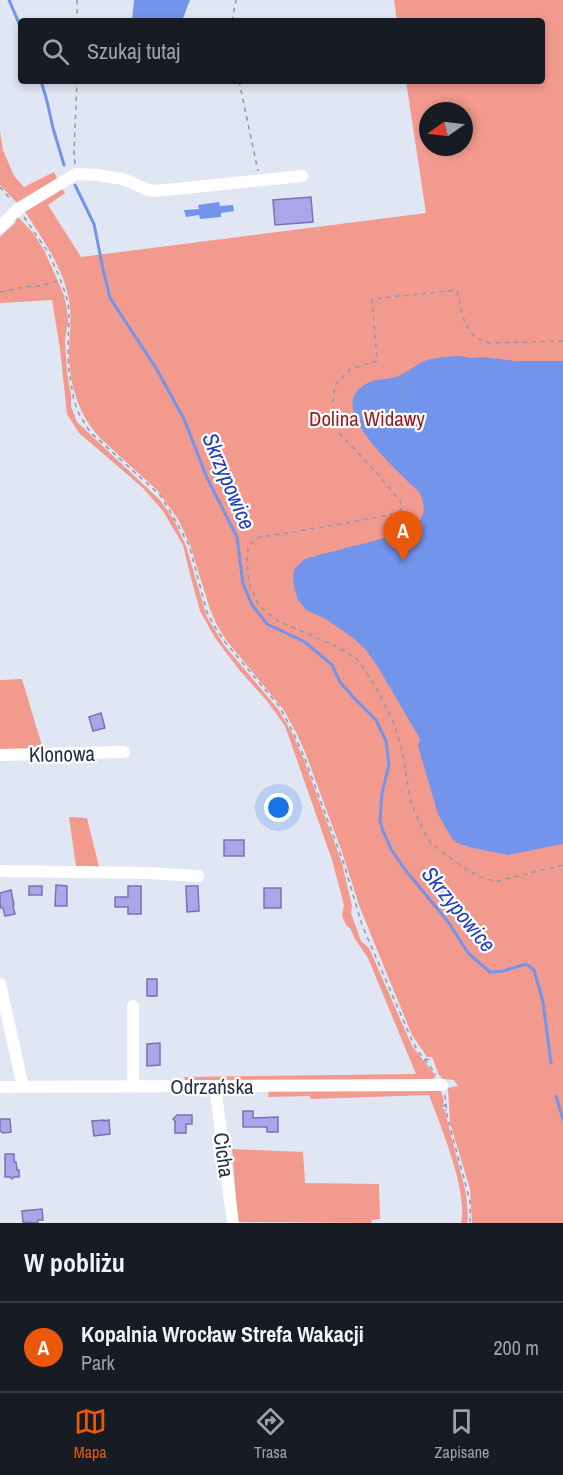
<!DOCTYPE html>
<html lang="pl">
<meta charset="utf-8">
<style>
:root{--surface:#171b24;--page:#242831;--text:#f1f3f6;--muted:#9ea1a6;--line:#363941;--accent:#ea580c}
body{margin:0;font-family:"Archivo Narrow",sans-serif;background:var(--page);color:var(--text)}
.compass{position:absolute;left:419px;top:102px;width:54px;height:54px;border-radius:50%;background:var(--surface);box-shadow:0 3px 9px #0003;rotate:256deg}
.you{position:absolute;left:279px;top:808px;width:21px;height:21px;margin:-15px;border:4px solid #fff;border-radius:50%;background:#1a73e8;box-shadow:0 0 0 9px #1a73e833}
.badge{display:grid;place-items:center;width:39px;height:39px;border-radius:50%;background:var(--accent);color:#fff;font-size:20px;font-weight:700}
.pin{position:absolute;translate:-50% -50px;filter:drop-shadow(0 2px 3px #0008)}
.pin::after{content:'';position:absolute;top:32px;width:21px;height:18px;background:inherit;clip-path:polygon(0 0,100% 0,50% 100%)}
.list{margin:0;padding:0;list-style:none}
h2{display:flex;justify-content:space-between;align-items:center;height:78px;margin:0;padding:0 24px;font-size:26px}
h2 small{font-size:20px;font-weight:400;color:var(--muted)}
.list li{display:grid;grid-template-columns:39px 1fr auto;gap:18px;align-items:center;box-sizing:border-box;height:90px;padding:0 24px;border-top:2px solid var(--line)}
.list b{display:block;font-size:22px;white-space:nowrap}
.list p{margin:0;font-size:20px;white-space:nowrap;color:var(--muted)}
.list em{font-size:20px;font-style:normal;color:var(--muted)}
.icon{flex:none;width:33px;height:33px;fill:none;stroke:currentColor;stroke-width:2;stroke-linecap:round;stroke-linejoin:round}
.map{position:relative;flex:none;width:563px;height:1223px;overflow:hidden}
.search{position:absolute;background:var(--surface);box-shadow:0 3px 9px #0003;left:18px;right:18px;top:18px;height:66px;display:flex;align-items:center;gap:15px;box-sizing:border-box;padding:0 21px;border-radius:6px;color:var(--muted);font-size:22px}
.sheet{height:168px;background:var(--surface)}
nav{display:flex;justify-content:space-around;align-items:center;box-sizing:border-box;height:84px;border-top:2px solid var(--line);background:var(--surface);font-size:16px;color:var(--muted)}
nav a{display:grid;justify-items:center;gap:3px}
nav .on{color:var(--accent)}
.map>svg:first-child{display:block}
</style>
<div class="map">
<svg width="563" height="1223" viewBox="0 0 563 1223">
<rect width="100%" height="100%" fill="#e0e6f3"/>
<path fill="#f39a8f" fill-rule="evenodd" d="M394 0H563V1223H472L470 1189 450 1123 448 1088 458 1086 454 1080 443 1079 439 1075 432 1057H427L412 1035 360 908 342 852 305 752 296 732 283 709 226 640 217 625 210 609 190 545 178 519 157 490 101 439C79 416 70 386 69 355 69 335 73 315 68 295 61 264 41 237 24 210L61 187 65 193 48 205 81 257 426 213 406 81H542V21H397ZM428 111H464V147H428Z
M0 131 3 150 14 176 24 187 54 172 58 180 18 204 0 185Z
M17 216 34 234 45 252 64 295 67 310 68 322 65 340 67 372 71 395V406L77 422 160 500 174 520 186 546 207 617 224 645 278 709 292 733 304 760 342 863 352 906 351 913 361 941 369 948 412 1046 436 1076 432 1080 186 1083 184 1077 416 1074 368 958 355 939 350 928 346 925 342 916 344 905 332 860 285 726 267 701 240 671 215 638 200 611 191 578 183 545 163 511 143 488 79 433 67 414 60 349 52 300 0 303V237L16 222 14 218Z
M22 679 43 749 0 750V680Z
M69 817 87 818 99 867 76 866Z
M269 1090 441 1091 444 1101 442 1107 445 1112 466 1193 468 1217 467 1223H461C468 1191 441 1127 429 1095L311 1099 310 1096 268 1097Z
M232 1149 303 1152 305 1183 379 1184 380 1219 372 1220 371 1223 238 1222Z"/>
<path fill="#7394eb" d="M134 0H190L182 21H132Z
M219 202 220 206 233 205 234 211 221 213V217L200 219 199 215 186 217 184 210 199 209 198 205Z
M459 356 472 358 482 357 516 361H563V844L508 855 473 848 457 843 451 837 438 814 418 746 420 740 419 737 376 664 366 650 352 637 324 618 306 610 298 600 294 587 293 577 295 568 305 559C328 552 351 547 374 541 386 537 403 534 414 526 426 517 426 505 419 492 402 475 331 414 359 389 374 376 383 382 398 376 407 373 414 366 422 362 434 357 446 357 459 356Z"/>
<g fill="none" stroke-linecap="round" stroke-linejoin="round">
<path stroke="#7394eb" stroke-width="3" d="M9 0 21 28
M41 81 47 101 53 128 64 165
M75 185 94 224 103 269 110 298 156 368 184 419 207 478 237 537 243 584 252 605 267 624 305 642 332 665 340 682 355 699 376 720 386 741 389 765 382 793 380 821 383 831 391 849 403 867 449 923 468 953 490 972 503 971 526 964 534 970 538 984 543 1002 551 1063
M556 1096 563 1119"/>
</g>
<path fill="#aba6ea" stroke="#7873b3" stroke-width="1.5" d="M311 197 313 222 275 225 273 200Z
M101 713 105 728 93 731 89 717Z
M224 840H244V856H224Z
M56 885 67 886V906H55Z
M29 886H42V895H29Z
M128 886H141V914H128V907H115V897H128Z
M186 886H198L199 911 187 912Z
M264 888H281V908H264Z
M11 890 14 905 13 906 15 914 5 916 3 908H1L0 902V893Z
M147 979H157V996H147Z
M160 1043V1065L147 1066V1044Z
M243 1111H253V1118L278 1117V1132H267V1127H243Z
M177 1115H192V1124H186V1133H175V1121L173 1119Z
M0 1119H10L11 1132 3 1133 0 1131Z
M104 1120V1121L109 1120 110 1134 94 1136 92 1121Z
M5 1154H14V1162H16L17 1170H19V1177H14L12 1179 10 1177H5Z
M42 1209 43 1220H38V1223L23 1222 22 1211Z"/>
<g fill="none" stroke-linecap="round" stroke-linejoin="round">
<path stroke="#9098ab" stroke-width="1.5" stroke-dasharray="4.5 4.5" stroke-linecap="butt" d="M77 0V21
M232 21 236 0
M239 81 258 171
M75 164 74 152 77 81
M0 187 12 201
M24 217 48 252 59 276 66 295 69 310 68 356 69 371 74 401 79 414 90 432 160 495 174 518 189 545 207 612 215 627 225 642 279 706 293 732 305 759 344 864 362 925 411 1038 417 1050 436 1074
M0 292 24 287 42 286 60 280
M563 341 490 343C462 336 463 314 457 290L372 299 377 361 350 369 335 385 333 402 334 416 340 434 377 473 400 501C404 509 401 512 393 514L336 525 260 537 249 545 247 554 248 574 250 586 259 606 278 621 340 648 358 660 374 684 394 723 402 750 411 803 425 834 431 843C447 855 477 881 498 881L563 865
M399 376 406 393
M401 397 414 390
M425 1059 430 1060V1064
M445 1095 447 1116 470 1201V1223
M446 1104 442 1107 446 1111"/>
<path stroke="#fff" stroke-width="12" d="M0 227 18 209 76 174 97 175 123 179 148 190 156 191 302 176
M0 755 124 752
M0 871 148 873 198 876
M0 984 23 1087
M133 1006V1086
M215 1086 233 1223
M0 1087 442 1085"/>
</g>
<g text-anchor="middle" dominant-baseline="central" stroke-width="4.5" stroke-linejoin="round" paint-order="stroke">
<g font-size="21" fill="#971c1b" stroke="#fff">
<text x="367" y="418">Dolina Widawy</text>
</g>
<g font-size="21" fill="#26304a" stroke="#fff">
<text transform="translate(62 754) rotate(-1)">Klonowa</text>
<text x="212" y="1086">Odrzańska</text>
<text transform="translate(224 1155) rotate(82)">Cicha</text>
</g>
<g font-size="22" font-style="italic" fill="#2240bd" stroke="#fff">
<text transform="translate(229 481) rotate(67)">Skrzypowice</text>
<text transform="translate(459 909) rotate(51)">Skrzypowice</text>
</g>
</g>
</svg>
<svg class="compass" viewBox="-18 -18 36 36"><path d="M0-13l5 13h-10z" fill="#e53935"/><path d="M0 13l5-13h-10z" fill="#9ea1a6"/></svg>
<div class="you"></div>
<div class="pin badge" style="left:403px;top:561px">A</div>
<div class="search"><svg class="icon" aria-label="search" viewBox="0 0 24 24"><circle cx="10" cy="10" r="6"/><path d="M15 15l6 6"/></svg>Szukaj tutaj</div>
</div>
<section class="sheet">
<h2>W pobliżu<small></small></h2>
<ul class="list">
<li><span class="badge">A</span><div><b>Kopalnia Wrocław Strefa Wakacji</b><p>Park</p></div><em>200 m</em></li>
</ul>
</section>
<nav>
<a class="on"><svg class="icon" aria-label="map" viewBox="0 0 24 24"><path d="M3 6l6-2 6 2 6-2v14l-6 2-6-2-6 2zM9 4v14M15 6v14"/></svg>Mapa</a>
<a><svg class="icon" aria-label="directions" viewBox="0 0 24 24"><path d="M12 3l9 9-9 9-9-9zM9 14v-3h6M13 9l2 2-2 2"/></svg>Trasa</a>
<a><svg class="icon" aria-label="saved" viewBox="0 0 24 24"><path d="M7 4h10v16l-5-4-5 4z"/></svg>Zapisane</a>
</nav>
